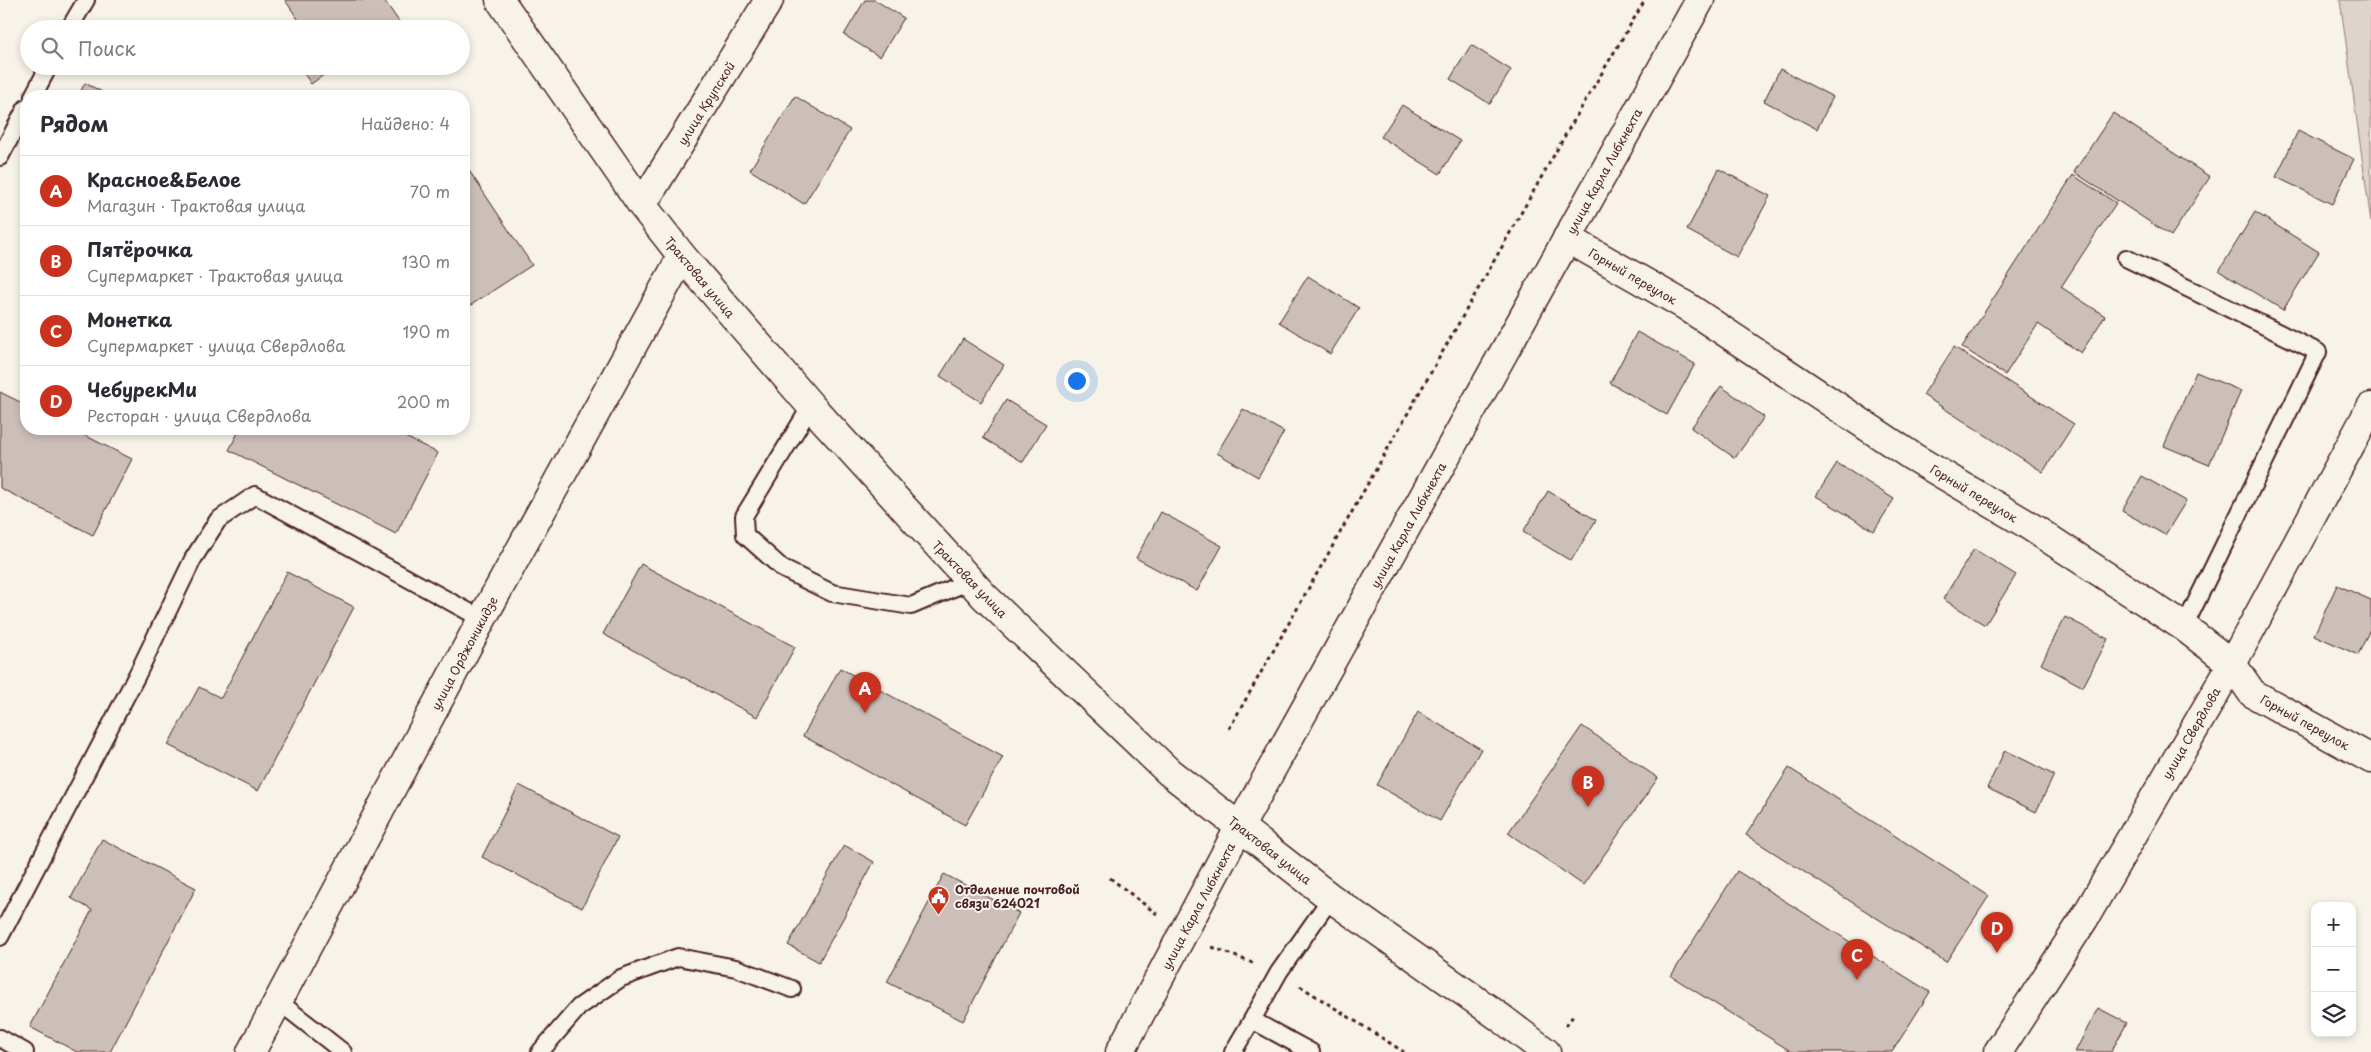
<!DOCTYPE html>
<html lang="ru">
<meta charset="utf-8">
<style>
:root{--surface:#fff;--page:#f7f7f7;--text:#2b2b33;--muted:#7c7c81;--line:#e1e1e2;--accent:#c8321e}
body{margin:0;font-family:"Playpen Sans",sans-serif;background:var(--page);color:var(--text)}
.controls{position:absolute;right:15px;bottom:15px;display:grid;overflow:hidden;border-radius:10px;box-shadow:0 2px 8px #0003}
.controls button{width:45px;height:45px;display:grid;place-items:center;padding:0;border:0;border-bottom:1px solid var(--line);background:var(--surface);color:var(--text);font:25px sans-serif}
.you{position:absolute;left:1076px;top:380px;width:18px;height:18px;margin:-12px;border:4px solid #fff;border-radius:50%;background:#1a73e8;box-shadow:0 0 0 8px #1a73e833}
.badge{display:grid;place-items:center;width:32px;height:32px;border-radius:50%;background:var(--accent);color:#fff;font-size:16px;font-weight:700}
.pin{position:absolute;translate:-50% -41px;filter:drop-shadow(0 1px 2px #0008)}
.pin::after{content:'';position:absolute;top:26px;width:18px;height:15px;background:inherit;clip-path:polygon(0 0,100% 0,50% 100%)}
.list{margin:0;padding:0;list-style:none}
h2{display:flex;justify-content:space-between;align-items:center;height:65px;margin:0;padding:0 20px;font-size:21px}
h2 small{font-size:16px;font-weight:400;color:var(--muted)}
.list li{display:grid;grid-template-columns:32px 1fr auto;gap:15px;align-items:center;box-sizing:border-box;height:70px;padding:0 20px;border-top:1px solid var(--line)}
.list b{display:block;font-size:19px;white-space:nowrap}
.list p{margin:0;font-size:16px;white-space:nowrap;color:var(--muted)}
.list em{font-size:16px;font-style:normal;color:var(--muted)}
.icon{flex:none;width:28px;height:28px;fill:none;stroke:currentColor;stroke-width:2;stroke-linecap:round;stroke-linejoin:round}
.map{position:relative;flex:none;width:2371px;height:1052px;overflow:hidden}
.search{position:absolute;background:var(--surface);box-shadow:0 2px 8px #0003;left:20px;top:20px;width:450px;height:55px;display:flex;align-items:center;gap:12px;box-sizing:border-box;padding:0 18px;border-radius:28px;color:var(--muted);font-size:19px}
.panel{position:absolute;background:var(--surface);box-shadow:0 2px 8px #0003;left:20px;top:90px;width:450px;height:345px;border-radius:20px}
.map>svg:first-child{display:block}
</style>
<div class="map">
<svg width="2371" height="1052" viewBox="0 0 2371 1052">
<rect width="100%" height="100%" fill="#f7f3e8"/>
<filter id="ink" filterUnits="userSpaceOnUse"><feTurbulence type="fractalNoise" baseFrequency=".02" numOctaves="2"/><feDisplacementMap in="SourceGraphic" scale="10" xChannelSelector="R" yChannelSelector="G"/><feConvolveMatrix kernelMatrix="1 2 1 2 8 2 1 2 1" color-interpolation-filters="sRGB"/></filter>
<g filter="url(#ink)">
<path fill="#ded4cc" stroke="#947a7c" d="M2340 0H2371V222Z"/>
<path fill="#ccbfb9" stroke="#4a1f2b" d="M285 0H384L400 23 391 29H296L302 25Z
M865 0H875L904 18 880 57 844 35Z
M1471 45 1511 70 1490 104 1450 79Z
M299 66H336L311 84Z
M1780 69 1833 97 1817 129 1764 101Z
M85 83 110 96H78Z
M795 96 850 130 804 204 750 170Z
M1402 105 1460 141 1440 174 1381 137Z
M2113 113 2210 177 2171 236 2074 172Z
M2298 131 2354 159 2332 204 2276 177Z
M464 163 532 265 468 307 464 300Z
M1719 169 1770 196 1737 257 1687 230Z
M2073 175 2116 203 2061 287 2105 316 2081 353 2038 324 2005 375 1962 347Z
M2255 212 2319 252 2283 310 2219 271Z
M1308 276 1359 308 1330 354 1279 322Z
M1637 332 1695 364 1667 415 1610 383Z
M963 339 1004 365 981 402 940 376Z
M1954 347 2074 424 2043 472 1923 395Z
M2196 372 2241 391 2209 465 2164 446Z
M1721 386 1764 417 1735 458 1691 428Z
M0 392 26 405V429H72L132 459 93 535 0 488Z
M1006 400 1046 424 1023 462 983 438Z
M1243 409 1284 432 1258 477 1217 453Z
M240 429H389L438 453 396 534 229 450Z
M1837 463 1894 499 1874 531 1816 496Z
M2142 476 2186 501 2165 535 2122 511Z
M1548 491 1596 520 1571 561 1523 532Z
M1161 512 1222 546 1197 591 1136 558Z
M1974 549 2016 575 1985 625 1943 599Z
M641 564 795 647 757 717 603 634Z
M287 572 354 607 258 791 168 745 199 687 221 698Z
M2337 585 2371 600V627L2358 655 2314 635Z
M2065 617 2108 639 2083 687 2041 664Z
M840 668 1003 757 965 825 803 736Z
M1418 712 1481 749 1440 821 1377 785Z
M1582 726 1658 778 1583 885 1508 833Z
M2005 750 2054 775 2036 812 1987 788Z
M1789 768 1989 896 1946 962 1746 835Z
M519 785 618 837 582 908 482 857Z
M102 839 196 888 110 1052H77L30 1027 92 910 71 898Z
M844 845 874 862 819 962 788 945Z
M1737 871 1930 992 1892 1052H1792L1671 976Z
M944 874 1019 913 963 1021 887 982Z
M2098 1008 2127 1023 2111 1052H2075Z"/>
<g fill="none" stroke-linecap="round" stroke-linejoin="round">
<defs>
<path id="service" d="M69 29 86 0
M33 96 49 66
M0 157 26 108
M2126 258 2318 352 2184 627
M811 406 744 516 745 535 783 569 832 593 911 606 970 581
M0 937 137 675 193 559 218 520 255 495 482 619
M278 1001 343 1052
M1252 1020 1279 972 1331 898
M0 1038 25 1052
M540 1052 579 1007 621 978 678 957 736 968 792 989
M1233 1052 1252 1020 1311 1052"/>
<path id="minor" d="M642 205 769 0
M1567 238 1686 306 1913 457 2025 523 2184 627 2232 664 2252 693 2371 759
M1998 1052 2084 919 2232 664 2371 407"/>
<path id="tertiary" d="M251 1052 482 619 682 256
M1120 1052 1240 826 1700 0"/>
<path id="primary" d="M500 0 642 205 682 256 811 406 985 597 1169 772 1331 898 1501 1018 1546 1052"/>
</defs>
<use href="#service" stroke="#4a1f2b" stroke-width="20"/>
<use href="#minor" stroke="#4a1f2b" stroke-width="31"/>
<use href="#tertiary" stroke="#4a1f2b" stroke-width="31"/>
<use href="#primary" stroke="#4a1f2b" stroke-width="31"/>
<path stroke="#4a1f2b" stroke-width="3" stroke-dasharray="4 4" stroke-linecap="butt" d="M1229 729 1567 132 1645 0
M1110 878 1157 914
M1212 947 1255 964
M1300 986 1404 1052
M1566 1026 1575 1013"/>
<use href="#service" stroke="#f7f3e8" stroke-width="16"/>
<use href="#minor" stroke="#f7f3e8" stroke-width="28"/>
<use href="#tertiary" stroke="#f7f3e8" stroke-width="28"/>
<use href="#primary" stroke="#f7f3e8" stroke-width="28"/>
</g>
</g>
<defs>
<symbol id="civic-pin" viewBox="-11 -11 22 30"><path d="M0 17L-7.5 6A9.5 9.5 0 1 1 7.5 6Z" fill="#c8321e" stroke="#f7f3e8"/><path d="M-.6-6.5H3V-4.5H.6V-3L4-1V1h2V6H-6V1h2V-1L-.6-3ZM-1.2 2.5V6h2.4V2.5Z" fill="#fff"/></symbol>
</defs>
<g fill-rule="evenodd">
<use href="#civic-pin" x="926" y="884" width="25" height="34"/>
</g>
<g text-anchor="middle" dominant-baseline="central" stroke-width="4" stroke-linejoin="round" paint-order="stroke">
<g font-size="12" fill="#4a1f2b" stroke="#f7f3e8">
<text transform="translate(706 103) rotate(-58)">улица Крупской</text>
<text transform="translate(1604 171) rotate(-61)">улица Карла Либкнехта</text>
<text transform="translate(1633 276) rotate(30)">Горный переулок</text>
<text transform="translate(700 277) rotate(50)">Трактовая улица</text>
<text transform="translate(1974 493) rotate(31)">Горный переулок</text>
<text transform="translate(1408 525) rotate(-61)">улица Карла Либкнехта</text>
<text transform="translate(970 579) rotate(46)">Трактовая улица</text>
<text transform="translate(464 653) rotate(-62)">улица Орджоникидзе</text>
<text transform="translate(2305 722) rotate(29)">Горный переулок</text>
<text transform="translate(2191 733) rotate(-60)">улица Свердлова</text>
<text transform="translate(1270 850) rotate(38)">Трактовая улица</text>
<text transform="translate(1198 906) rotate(-62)">улица Карла Либкнехта</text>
</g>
<g font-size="12" font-weight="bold" fill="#4a1f2b" stroke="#f7f3e8" text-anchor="start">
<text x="955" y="889">Отделение почтовой<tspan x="955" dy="14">связи 624021</tspan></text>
</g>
</g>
</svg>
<div class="controls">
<button>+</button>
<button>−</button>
<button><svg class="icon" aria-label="layers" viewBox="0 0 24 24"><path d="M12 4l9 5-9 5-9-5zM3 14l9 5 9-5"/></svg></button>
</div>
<div class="you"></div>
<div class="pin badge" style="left:865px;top:713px">A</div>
<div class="pin badge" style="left:1588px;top:807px">B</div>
<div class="pin badge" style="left:1857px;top:980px">C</div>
<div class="pin badge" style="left:1997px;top:953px">D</div>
<div class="search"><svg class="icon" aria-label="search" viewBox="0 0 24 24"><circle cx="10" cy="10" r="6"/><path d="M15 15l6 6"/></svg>Поиск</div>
<section class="panel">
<h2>Рядом<small>Найдено: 4</small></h2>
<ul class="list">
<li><span class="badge">A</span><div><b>Красное&amp;Белое</b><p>Магазин · Трактовая улица</p></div><em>70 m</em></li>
<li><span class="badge">B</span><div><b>Пятёрочка</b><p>Супермаркет · Трактовая улица</p></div><em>130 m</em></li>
<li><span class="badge">C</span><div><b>Монетка</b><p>Супермаркет · улица Свердлова</p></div><em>190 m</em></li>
<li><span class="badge">D</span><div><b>ЧебурекМи</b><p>Ресторан · улица Свердлова</p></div><em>200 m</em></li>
</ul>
</section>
</div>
